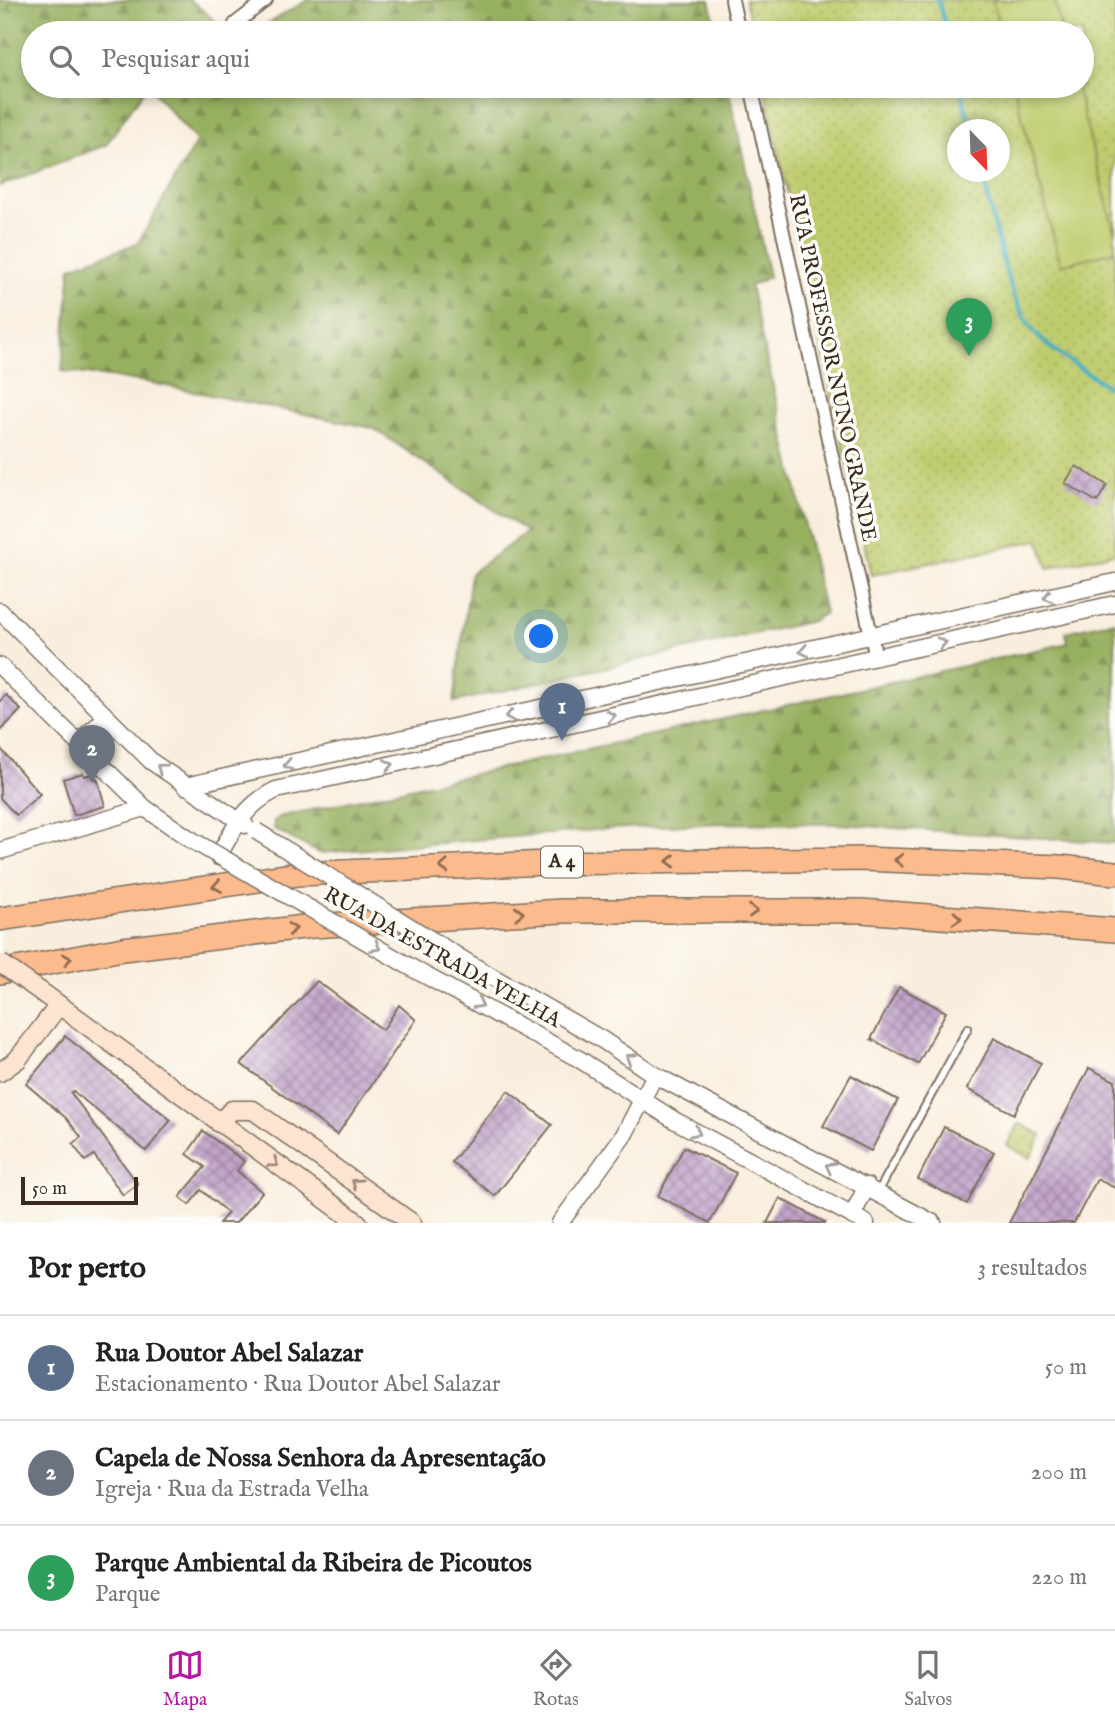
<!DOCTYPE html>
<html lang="pt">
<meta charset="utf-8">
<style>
:root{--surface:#fff;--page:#f2f2f2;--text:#222;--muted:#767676;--line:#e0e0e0;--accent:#b5179e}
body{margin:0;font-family:"IM FELL English",serif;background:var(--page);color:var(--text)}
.compass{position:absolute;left:947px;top:119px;width:63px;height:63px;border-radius:50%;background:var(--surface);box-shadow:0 4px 10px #0003;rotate:157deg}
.scale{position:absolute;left:21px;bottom:18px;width:117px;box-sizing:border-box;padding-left:7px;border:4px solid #3b2a1e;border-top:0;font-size:19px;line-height:24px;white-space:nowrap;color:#3b2a1e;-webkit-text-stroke:5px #fdfcf7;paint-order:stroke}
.you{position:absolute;left:542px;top:637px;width:24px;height:24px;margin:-18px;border:5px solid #fff;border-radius:50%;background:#1a73e8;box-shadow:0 0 0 10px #1a73e833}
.badge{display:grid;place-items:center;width:46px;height:46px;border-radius:50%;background:var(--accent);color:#fff;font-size:23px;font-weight:700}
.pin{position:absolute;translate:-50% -58px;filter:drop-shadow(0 2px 4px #0008)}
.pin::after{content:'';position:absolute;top:37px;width:24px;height:21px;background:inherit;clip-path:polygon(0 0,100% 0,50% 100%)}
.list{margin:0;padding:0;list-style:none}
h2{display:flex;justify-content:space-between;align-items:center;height:91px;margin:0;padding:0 28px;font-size:30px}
h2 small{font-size:23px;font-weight:400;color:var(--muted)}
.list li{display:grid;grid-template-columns:46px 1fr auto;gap:21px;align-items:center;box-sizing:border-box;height:105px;padding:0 28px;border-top:2px solid var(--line)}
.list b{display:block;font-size:26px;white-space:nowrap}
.list p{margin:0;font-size:23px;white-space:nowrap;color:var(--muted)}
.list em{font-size:23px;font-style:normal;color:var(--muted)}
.icon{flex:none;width:38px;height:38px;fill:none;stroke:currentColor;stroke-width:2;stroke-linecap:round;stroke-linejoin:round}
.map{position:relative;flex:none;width:1115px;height:1223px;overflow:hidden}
.search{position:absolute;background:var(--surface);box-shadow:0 4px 10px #0003;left:21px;right:21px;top:21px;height:77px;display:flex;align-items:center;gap:18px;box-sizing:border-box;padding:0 24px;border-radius:38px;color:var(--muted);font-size:26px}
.sheet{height:406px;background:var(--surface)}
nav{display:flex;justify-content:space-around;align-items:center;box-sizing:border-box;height:98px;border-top:2px solid var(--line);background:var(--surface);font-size:19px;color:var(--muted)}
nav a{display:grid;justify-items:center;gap:4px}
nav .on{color:var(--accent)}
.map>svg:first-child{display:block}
</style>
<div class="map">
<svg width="1115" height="1223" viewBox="0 0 1115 1223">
<defs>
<pattern id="grass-dots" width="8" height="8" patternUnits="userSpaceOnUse" patternTransform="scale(1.75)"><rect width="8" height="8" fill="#bfcc6e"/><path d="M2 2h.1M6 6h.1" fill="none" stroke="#a5af5f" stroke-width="1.8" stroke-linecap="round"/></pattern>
<pattern id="forest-firs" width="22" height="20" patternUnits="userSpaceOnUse" patternTransform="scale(1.75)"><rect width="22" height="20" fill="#97b061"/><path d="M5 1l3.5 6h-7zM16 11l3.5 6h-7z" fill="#7c8f4f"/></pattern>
<pattern id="building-cross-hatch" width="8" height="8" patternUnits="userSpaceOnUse" patternTransform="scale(1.75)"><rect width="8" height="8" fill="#c1a4ca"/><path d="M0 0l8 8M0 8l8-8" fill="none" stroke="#9e86a3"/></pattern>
</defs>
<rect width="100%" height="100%" fill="#fdfcf7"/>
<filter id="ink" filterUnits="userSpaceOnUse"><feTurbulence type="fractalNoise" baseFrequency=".0143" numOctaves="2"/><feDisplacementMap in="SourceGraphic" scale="14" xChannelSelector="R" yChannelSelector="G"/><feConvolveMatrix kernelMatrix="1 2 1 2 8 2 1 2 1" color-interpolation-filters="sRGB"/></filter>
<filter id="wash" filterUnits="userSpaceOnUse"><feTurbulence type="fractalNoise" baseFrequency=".00686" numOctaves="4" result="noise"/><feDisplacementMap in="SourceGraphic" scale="28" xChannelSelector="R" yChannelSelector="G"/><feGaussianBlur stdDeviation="1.57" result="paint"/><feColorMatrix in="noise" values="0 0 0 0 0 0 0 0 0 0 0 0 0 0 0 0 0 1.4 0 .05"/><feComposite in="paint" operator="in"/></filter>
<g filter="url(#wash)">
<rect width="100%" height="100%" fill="#f9eedd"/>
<path fill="url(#grass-dots)" stroke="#7d7b46" stroke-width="2" fill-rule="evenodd" d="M745 0H1115V553L1048 568 1039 540 871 575 764 86H1082V33H753ZM958 130H1000V172H958Z
M1019 1123 1042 1135 1030 1158 1007 1145Z"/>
<path fill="url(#forest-firs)" stroke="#696d40" stroke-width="2" d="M0 0H190L230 33H33V86H147L106 145 0 186Z
M308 0H710L717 33H251Z
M148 86H728L769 277 750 286 825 613 812 621 454 702 471 573 527 532 373 428 147 382 62 371 71 267 138 243 197 141Z
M1115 621V843L839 824 723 823 608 829 319 853 274 829V821L279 817 1068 643 1065 632Z"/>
<path fill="#bfcc6e" stroke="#7d7b46" stroke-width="2" d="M992 0H1054L1062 33H1001Z
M1014 86H1076L1115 234V251L1061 265Z"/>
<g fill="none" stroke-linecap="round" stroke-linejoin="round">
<path stroke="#42aec0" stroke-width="4.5" d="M938 0 947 33
M960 86 971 130
M982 172C993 216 1007 308 1040 338 1062 359 1091 374 1115 392"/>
</g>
<g id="blocks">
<path fill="url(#building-cross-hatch)" d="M1076 466 1107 485 1097 502 1065 483Z
M6 695 21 710 0 731V701Z
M0 748 40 794 16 815 0 798Z
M83 773 84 776 93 774 98 781 105 806 74 815 63 779Z
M317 981 383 1030 399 1005 416 1020 337 1135 241 1064Z
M899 987 946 1012 918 1064 871 1039Z
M65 1036 171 1120 146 1151 73 1091 71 1093 138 1184 123 1195 94 1155 85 1161 73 1144 81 1137 66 1118 26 1084Z
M994 1038 1041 1063 1014 1114 967 1089Z
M1089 1068 1115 1081V1188L1097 1179 1074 1223H1009Z
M851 1075 898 1100 871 1151 823 1126Z
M508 1091 552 1125 495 1196 452 1162Z
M944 1127 994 1152 967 1204 918 1179Z
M203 1131 244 1161 237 1171 262 1192 236 1223H219L228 1213 201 1190 189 1205 180 1197 205 1167 187 1154Z
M684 1147 736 1173 710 1223 658 1196Z
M780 1198 826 1223H767Z"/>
</g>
</g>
<g filter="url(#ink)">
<use href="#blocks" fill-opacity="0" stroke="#7e6f61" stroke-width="2"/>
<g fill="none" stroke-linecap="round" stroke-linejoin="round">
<defs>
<path id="service" d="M878 1192 968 1028"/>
<path id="minor" d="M732 0 739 33
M235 24 266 0
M751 86 876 658"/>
<path id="tertiary" d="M0 611 152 762 245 825
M0 666 145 808 190 839
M80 741 107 717
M185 786 1115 582
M0 851 145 808
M218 857C233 829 246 804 276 790L1115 604
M472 965 601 1039 655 1075 933 1223
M419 972 579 1059 674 1120 866 1223
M852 1216 867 1186
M560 1223 624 1135 655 1075"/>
<path id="secondary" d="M40 991 358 1223
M0 1072 17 1060 59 1005
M219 1123 232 1110H253L412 1223"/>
<path id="motorway" d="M0 919 298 874 548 863 862 859 1060 867 1115 873
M0 972 123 949 312 926 562 911H861L1115 930"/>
</defs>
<use href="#service" stroke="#7e6f61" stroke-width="10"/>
<use href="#minor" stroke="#7e6f61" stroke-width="16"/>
<use href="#tertiary" stroke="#7e6f61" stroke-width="19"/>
<use href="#secondary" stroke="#7e6f61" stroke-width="21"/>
<use href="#motorway" stroke="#7e6f61" stroke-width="26"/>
<use href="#service" stroke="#fff" stroke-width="6"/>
<use href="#minor" stroke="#fff" stroke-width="12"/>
<use href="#tertiary" stroke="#fff" stroke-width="16"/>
<use href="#secondary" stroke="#fde4d1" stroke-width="18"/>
<use href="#motorway" stroke="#fbbb8d" stroke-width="23"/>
<defs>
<path id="tertiary-bridge" d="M256 831 472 965
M190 839 419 972"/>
<path id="secondary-bridge" d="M0 963 40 991"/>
</defs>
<use href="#tertiary-bridge" stroke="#7e6f61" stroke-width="19" stroke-linecap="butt"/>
<use href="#secondary-bridge" stroke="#7e6f61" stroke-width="21" stroke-linecap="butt"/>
<use href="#tertiary-bridge" stroke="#fff" stroke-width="16"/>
<use href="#secondary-bridge" stroke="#fde4d1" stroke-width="18"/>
</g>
<defs><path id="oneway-chevron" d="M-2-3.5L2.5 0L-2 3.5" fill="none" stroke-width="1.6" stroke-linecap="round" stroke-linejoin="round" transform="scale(1.75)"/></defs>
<g stroke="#a79f9a">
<use href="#oneway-chevron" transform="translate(1048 597) rotate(167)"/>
<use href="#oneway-chevron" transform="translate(942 643) rotate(-13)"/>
<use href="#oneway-chevron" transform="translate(804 651) rotate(168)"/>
<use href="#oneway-chevron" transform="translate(510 716) rotate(168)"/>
<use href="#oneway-chevron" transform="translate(611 716) rotate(-12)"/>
<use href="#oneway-chevron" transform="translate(288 765) rotate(168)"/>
<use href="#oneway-chevron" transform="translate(389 765) rotate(-12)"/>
<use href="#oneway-chevron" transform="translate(161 768) rotate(-144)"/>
<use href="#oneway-chevron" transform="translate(376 947) rotate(30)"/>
<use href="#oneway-chevron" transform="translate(479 1004) rotate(29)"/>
<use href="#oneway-chevron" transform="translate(630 1058) rotate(-147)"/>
<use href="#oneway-chevron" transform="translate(696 1132) rotate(28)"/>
<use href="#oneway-chevron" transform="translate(830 1167) rotate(-152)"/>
</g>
<g stroke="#916b50">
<use href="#oneway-chevron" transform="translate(899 860) rotate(-178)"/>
<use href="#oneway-chevron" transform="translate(671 861) rotate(179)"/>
<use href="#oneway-chevron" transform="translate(444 867) rotate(177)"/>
<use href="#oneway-chevron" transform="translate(217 886) rotate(171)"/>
<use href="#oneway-chevron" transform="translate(753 911)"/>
<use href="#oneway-chevron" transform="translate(519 913) rotate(-2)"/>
<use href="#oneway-chevron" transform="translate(957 918) rotate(4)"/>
<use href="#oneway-chevron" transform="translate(292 929) rotate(-7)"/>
<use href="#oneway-chevron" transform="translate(67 959) rotate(-11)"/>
</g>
<g stroke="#9c8778">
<use href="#oneway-chevron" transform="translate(274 1163) rotate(36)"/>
<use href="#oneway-chevron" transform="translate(356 1183) rotate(-144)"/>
</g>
</g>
<g text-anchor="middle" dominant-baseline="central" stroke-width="7" stroke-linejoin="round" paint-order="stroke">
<rect fill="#fdfcf7" stroke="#75695f" stroke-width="2" x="541" y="846.5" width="42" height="31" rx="5"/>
<g font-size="19" font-weight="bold" fill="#3b2a1e">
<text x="562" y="862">A 4</text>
</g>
<g font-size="21" fill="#3b2a1e" stroke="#fdfcf7">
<text transform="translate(832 368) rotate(78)">RUA PROFESSOR NUNO GRANDE</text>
<text transform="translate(442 958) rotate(29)">RUA DA ESTRADA VELHA</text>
</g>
</g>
</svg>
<svg class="compass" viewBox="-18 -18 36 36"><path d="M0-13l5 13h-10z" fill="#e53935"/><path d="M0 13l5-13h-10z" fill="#767676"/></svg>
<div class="scale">50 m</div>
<div class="you"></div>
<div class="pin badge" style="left:562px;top:741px;background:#5c6f8a">1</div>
<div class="pin badge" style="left:92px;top:783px;background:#6b7280">2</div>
<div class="pin badge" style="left:969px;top:356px;background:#2e9e5b">3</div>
<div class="search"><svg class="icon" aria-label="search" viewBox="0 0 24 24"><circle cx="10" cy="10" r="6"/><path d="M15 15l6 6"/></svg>Pesquisar aqui</div>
</div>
<section class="sheet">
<h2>Por perto<small>3 resultados</small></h2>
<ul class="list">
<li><span class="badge" style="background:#5c6f8a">1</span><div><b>Rua Doutor Abel Salazar</b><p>Estacionamento · Rua Doutor Abel Salazar</p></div><em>50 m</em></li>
<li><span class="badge" style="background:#6b7280">2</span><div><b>Capela de Nossa Senhora da Apresentação</b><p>Igreja · Rua da Estrada Velha</p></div><em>200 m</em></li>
<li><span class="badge" style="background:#2e9e5b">3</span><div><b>Parque Ambiental da Ribeira de Picoutos</b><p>Parque</p></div><em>220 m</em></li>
</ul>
</section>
<nav>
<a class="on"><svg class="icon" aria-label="map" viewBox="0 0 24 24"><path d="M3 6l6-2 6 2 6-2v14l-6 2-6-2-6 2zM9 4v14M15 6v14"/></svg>Mapa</a>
<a><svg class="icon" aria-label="directions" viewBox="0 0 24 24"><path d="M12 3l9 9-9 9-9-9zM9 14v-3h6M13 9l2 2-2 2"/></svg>Rotas</a>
<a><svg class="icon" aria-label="saved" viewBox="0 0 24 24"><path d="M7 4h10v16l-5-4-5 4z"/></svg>Salvos</a>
</nav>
